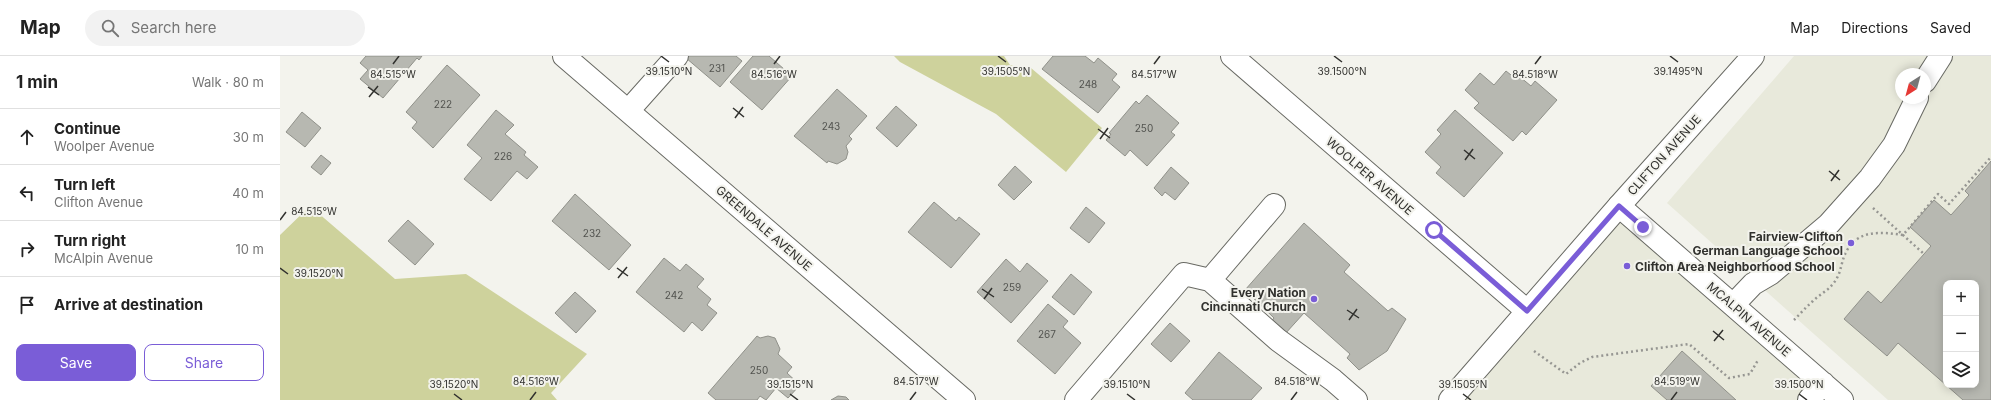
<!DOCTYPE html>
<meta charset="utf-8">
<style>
:root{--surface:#fff;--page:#f2f2f2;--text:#222;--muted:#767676;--line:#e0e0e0;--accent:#7a5dd7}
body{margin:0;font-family:Inter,sans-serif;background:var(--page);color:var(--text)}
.controls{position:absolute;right:12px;bottom:12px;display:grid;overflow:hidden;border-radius:8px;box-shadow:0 2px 10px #0003}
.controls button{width:36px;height:36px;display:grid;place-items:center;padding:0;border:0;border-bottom:1px solid var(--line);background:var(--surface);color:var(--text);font:20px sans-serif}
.compass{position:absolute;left:1615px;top:12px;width:36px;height:36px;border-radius:50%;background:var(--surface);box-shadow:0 2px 10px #0003;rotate:216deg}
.stop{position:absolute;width:12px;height:12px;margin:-9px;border:3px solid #7a5dd7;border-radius:50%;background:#fff}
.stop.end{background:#7a5dd7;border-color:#fff;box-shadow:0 1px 4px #0008}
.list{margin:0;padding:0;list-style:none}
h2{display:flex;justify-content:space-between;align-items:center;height:52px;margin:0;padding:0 16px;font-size:17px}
h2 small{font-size:13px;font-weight:400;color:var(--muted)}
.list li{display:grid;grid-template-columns:26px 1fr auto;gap:12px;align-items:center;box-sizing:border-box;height:56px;padding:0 16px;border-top:1px solid var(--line)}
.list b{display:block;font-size:15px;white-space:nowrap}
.list p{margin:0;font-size:13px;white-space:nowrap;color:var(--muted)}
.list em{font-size:13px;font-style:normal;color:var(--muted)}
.actions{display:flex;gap:8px;padding:12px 16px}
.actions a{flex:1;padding:9px 0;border:1px solid var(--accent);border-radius:8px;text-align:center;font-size:14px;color:var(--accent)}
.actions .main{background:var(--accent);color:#fff}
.icon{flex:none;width:22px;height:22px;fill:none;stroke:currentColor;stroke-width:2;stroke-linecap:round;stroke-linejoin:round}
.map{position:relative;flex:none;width:1711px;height:344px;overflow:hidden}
header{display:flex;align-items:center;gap:24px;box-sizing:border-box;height:56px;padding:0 20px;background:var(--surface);border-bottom:1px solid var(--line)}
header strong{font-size:19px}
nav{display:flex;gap:22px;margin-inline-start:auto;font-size:14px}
.search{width:280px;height:36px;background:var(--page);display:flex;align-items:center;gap:10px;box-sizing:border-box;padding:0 14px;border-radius:22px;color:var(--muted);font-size:15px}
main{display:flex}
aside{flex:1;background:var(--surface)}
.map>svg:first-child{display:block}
</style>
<header>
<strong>Map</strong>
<div class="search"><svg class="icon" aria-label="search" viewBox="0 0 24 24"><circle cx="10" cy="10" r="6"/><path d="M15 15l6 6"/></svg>Search here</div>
<nav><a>Map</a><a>Directions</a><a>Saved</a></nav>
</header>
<main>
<aside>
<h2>1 min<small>Walk · 80 m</small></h2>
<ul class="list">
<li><svg class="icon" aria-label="ahead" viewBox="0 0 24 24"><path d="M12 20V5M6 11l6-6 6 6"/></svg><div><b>Continue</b><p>Woolper Avenue</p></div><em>30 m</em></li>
<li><svg class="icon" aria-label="left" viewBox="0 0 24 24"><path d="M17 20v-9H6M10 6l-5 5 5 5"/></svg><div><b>Turn left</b><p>Clifton Avenue</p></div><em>40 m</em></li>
<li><svg class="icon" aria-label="right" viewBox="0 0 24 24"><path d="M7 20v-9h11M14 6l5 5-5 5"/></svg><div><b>Turn right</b><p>McAlpin Avenue</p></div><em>10 m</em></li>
<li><svg class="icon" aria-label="arrive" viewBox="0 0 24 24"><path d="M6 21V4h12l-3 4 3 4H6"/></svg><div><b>Arrive at destination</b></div></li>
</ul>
<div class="actions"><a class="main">Save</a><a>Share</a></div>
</aside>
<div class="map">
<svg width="1711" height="344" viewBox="0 0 1711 344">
<rect width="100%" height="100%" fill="#f3f3ed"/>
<path fill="#e8e9db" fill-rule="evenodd" d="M1514 0H1711V344H1608L1387 147ZM1621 18H1645V42H1621ZM1666 227H1696V329H1666Z
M1339 150 1543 327 1529 344H1170Z"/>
<path fill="#ced29c" d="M614 0H724L730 9 751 12 822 72 786 116 716 58 620 6Z
M30 150 115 223 186 218 307 298 271 337 277 344H0V179Z"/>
<path fill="#b7b8b1" stroke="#90918a" d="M86 0H142L139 4 137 2 103 42 80 23 88 14 80 7Z
M407 0H456L462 5 440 31 406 2Z
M473 0H489L512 20 482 54 450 26Z
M773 0H805L814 7 818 2 837 18 832 24 840 31 818 57 762 13Z
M167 9 200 39 153 92 132 72 137 66 126 56Z
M1226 15 1231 19 1234 16 1251 30 1255 25 1277 44 1246 79 1242 75 1233 85 1194 52 1199 47 1185 34 1200 17 1214 29Z
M557 33 587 60 569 80 572 83 566 90 568 96 566 103 557 108 548 105 547 107 514 80Z
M867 39 899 67 891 76 895 79 867 110 850 94 845 100 826 84 831 78 829 77 856 45 859 48Z
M616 50 637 69 617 91 596 72Z
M216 54 234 69 225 78 246 96 244 99 258 111 247 123 237 115 211 145 184 123 202 102 187 89Z
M1175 54 1223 97 1184 141 1156 117 1161 111 1145 96 1161 78 1157 74Z
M22 56 41 72 25 91 6 76Z
M41 99 51 107 41 119 31 111Z
M1711 105V344H1683L1666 329H1696V227H1666V329L1618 287 1607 300 1564 263 1588 235 1601 247 1651 190 1630 171 1654 144 1671 159 1689 139 1685 135Z
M735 110 752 126 734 144 718 129Z
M891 111 909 127 895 144 885 136 882 140 874 132Z
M295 138 351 189 329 214 272 165Z
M654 146 676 165 679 161 700 178 671 212 628 176Z
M806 151 825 167 809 187 790 172Z
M128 164 154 188 135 209 108 185Z
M1024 167 1070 209 1064 216 1108 255 1112 252 1126 263 1107 295 1079 314 1067 302 1070 298 1024 257 1005 278 991 266 994 262 965 234Z
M384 202 400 215 406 208 424 223 417 231 431 243 427 249 437 257 422 275 412 266 404 276 356 236Z
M726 203 740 216 747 207 768 225 731 267 697 236Z
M791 218 812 236 794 259 772 241Z
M295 236 316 255 296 277 275 257Z
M768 248 788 265 783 271 801 287 775 318 737 285Z
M890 267 910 285 891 306 871 288Z
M477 280 480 282 488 280 495 282 500 293 498 298 512 311 507 317 520 329 508 342 496 332 486 344 480 340 477 344H436L428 337Z
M1402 295 1456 344H1387L1371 330Z
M939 296 982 332 971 344H913L905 337Z
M558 340 566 341 569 344H551Z"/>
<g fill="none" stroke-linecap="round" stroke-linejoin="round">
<defs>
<path id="minor" d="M284 0 684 344
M952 0 1247 255
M1645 25 1661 0
M348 55 397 0
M1339 150 1562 344
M930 224 994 149
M1453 249 1473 228 1490 218 1548 169 1590 122 1614 89 1637 42
M796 344 904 218 930 224 998 284 1053 324 1076 344
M1529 344 1543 327"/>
<path id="major" d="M1170 344 1339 150 1473 0"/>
</defs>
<use href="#minor" stroke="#686963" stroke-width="24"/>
<use href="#major" stroke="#686963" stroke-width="24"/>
<path stroke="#969692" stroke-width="2.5" stroke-dasharray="2 3" stroke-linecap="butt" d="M1593 152 1644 198
M1514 264C1520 258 1526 251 1533 245 1539 239 1547 235 1552 229 1562 218 1560 208 1566 196 1578 173 1601 176 1623 179L1658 138 1669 148 1711 101
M1254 295 1286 318 1300 307 1312 301 1409 288 1449 322 1470 318 1478 304"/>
<use href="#minor" stroke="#fff" stroke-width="22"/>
<use href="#major" stroke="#fff" stroke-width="22"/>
</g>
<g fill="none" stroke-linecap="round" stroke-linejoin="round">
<path stroke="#7a5dd7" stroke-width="5" d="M1154 174 1247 255 1339 150 1363 171"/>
</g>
<path fill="none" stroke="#31312e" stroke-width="1.5" d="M381 0 389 6M718 0 726 6M1054 0 1062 6M1390 0 1398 6M113 8 119 0M494 8 500 0M874 8 880 0M1255 8 1261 0M88 31 99 39M89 41 98 30M453 52 464 61M455 62 463 51M818 73 830 82M820 83 828 72M1184 94 1195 103M1185 104 1193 93M1549 115 1560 124M1551 125 1559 114M0 164 6 156M0 212 8 218M337 212 348 220M338 222 347 211M702 233 714 241M704 243 712 232M1067 254 1079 262M1069 264 1077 253M1433 275 1444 284M1434 285 1443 274M174 338 182 344M510 338 518 344M847 338 855 344M1183 338 1191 344M1519 338 1527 344M250 344 256 336M630 344 636 336M1011 344 1017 336M1391 344 1397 336"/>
<g fill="#7a5dd7" stroke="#f3f3ed" stroke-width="1.5">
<circle cx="1571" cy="187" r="4"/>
<circle cx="1347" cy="210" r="4"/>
<circle cx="1034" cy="243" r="4"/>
</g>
<g text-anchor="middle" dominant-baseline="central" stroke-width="4" stroke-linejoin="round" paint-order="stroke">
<g font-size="10" fill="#52534f">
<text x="437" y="12">231</text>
<text x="808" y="28">248</text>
<text x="163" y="48">222</text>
<text x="551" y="70">243</text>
<text x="864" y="72">250</text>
<text x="223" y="100">226</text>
<text x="312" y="177">232</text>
<text x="732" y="231">259</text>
<text x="394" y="239">242</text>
<text x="767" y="278">267</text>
<text x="479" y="314">250</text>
</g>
<g font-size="12" fill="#31312e" stroke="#f3f3ed">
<text transform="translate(1384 99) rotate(-48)">CLIFTON AVENUE</text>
<text transform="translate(1090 120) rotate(41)">WOOLPER AVENUE</text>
<text transform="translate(484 172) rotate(41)">GREENDALE AVENUE</text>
<text transform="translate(1469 263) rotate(41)">MCALPIN AVENUE</text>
</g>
<g font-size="12" font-weight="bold" fill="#31312e" stroke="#f3f3ed" text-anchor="end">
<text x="1563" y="180">Fairview-Clifton<tspan x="1563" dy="14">German Language School</tspan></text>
<text x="1355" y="210" text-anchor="start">Clifton Area Neighborhood School</text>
<text x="1026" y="236">Every Nation<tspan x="1026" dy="14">Cincinnati Church</tspan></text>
</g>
</g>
<g font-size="10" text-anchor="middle" fill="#31312e" stroke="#f3f3ed" stroke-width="4" stroke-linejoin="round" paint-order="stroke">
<text x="389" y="19">39.1510°N</text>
<text x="726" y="19">39.1505°N</text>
<text x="1062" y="19">39.1500°N</text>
<text x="1398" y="19">39.1495°N</text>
<text x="113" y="22">84.515°W</text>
<text x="1255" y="22">84.518°W</text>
<text x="494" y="22">84.516°W</text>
<text x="874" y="22">84.517°W</text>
<text x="34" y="159">84.515°W</text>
<text x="39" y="221">39.1520°N</text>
<text x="256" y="329">84.516°W</text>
<text x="636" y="329">84.517°W</text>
<text x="1017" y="329">84.518°W</text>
<text x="1397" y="329">84.519°W</text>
<text x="174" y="332">39.1520°N</text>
<text x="510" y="332">39.1515°N</text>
<text x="847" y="332">39.1510°N</text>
<text x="1183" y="332">39.1505°N</text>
<text x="1519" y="332">39.1500°N</text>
</g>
</svg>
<div class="controls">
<button>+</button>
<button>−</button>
<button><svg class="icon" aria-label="layers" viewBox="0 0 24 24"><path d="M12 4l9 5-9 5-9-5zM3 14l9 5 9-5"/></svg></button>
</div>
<svg class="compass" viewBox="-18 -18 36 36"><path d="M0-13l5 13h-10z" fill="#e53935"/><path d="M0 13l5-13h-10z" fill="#767676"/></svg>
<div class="stop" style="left:1154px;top:174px"></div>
<div class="stop end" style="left:1363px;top:171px"></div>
</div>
</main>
